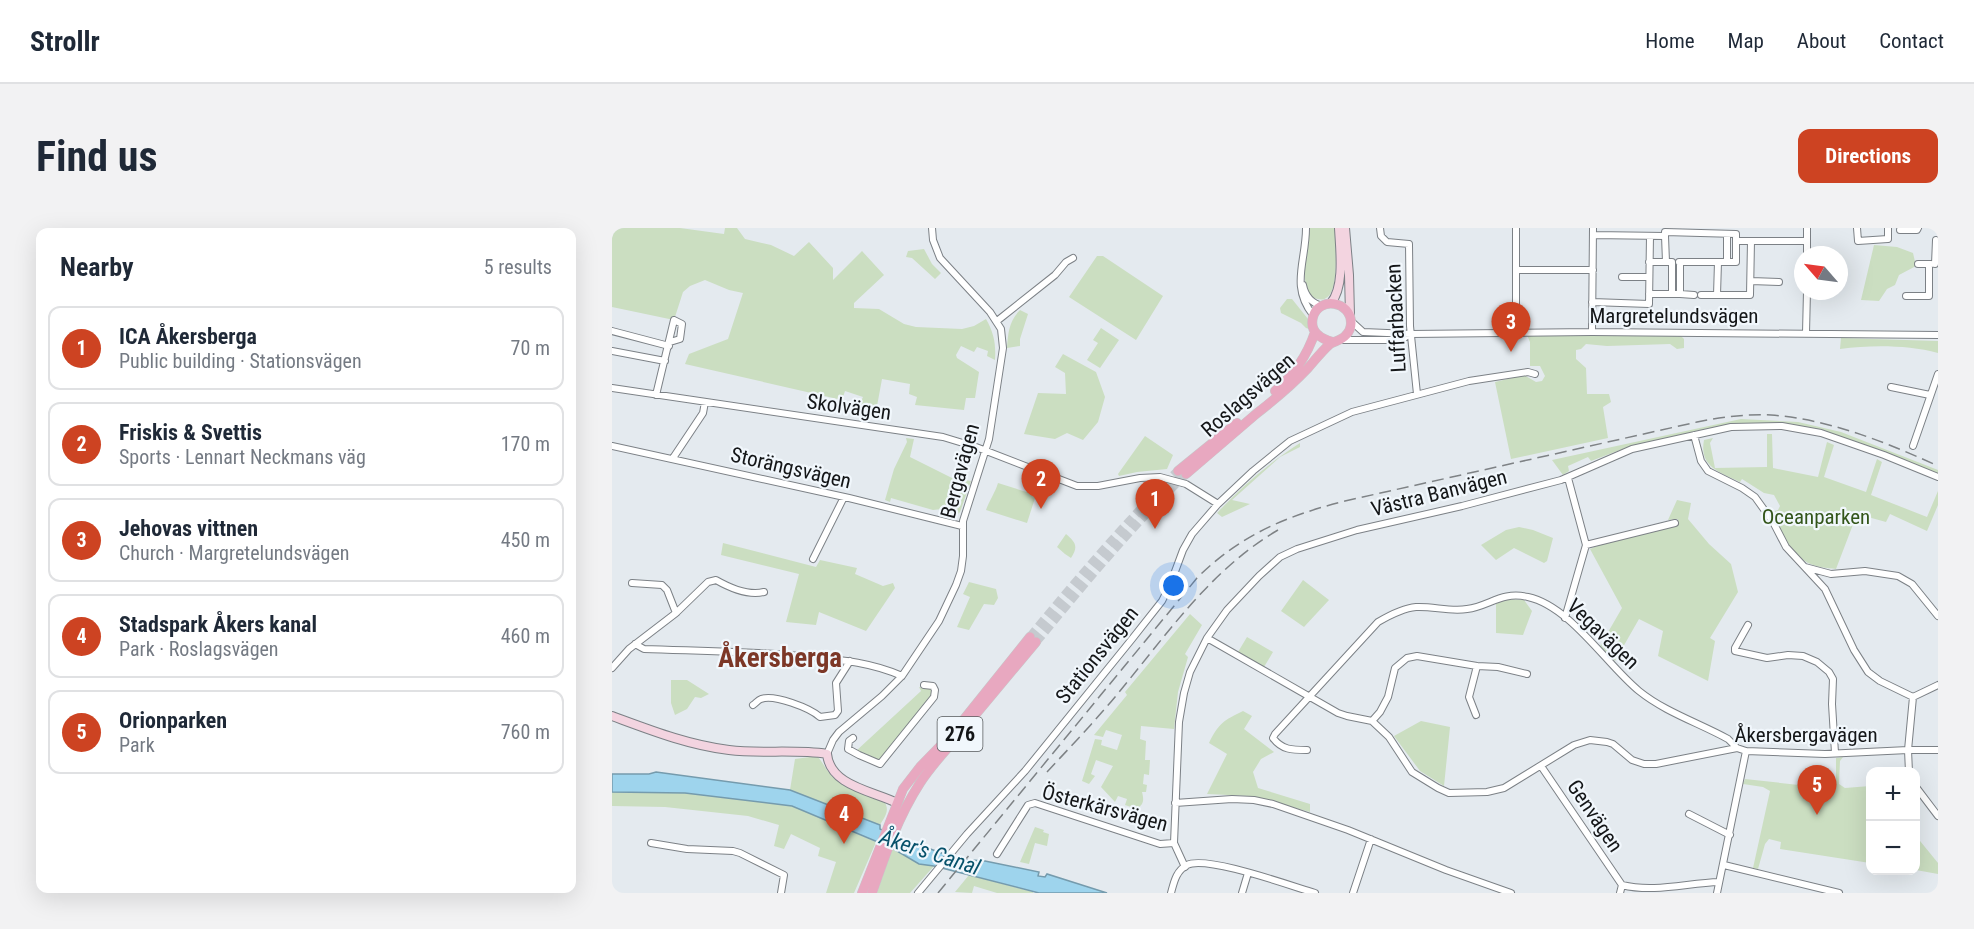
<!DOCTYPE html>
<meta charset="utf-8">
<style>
:root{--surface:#fff;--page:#f2f2f3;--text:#1f2937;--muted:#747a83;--line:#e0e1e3;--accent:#cd4322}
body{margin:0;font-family:"Roboto Condensed",sans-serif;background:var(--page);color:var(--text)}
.controls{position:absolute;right:18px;bottom:18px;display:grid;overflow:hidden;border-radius:12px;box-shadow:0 6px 24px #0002}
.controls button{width:54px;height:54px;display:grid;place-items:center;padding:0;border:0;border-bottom:2px solid var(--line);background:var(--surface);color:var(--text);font:30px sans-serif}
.compass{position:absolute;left:1182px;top:18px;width:54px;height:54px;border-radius:50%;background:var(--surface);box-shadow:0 6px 24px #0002;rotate:298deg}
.you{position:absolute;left:562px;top:358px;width:21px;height:21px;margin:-15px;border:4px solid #fff;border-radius:50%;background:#1a73e8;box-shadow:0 0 0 9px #1a73e833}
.badge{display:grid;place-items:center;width:39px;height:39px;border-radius:50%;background:var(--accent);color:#fff;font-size:20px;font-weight:700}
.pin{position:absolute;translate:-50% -50px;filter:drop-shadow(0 2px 3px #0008)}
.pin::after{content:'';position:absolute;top:32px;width:21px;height:18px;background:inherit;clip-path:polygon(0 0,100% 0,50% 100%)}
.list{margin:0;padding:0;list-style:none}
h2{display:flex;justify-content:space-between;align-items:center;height:78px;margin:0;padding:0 24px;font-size:26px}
h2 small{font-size:20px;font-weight:400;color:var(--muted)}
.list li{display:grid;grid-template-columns:39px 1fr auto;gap:18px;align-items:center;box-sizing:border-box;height:84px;margin:0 12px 12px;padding:0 12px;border:2px solid var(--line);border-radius:12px}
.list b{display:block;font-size:22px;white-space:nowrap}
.list p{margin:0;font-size:20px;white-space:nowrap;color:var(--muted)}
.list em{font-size:20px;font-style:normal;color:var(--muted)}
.map{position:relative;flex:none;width:1326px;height:665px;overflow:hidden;border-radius:12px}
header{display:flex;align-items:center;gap:36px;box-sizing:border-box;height:84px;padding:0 30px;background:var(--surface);border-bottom:2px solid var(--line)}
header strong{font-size:28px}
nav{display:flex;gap:33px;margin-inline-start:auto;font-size:21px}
.intro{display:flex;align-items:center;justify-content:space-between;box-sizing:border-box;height:144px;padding:0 36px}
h1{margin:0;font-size:42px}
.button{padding:15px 27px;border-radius:12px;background:var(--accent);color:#fff;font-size:21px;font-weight:700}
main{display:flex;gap:36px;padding:0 36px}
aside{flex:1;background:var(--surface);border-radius:12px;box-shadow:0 6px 24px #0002}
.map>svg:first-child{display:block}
</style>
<header>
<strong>Strollr</strong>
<nav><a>Home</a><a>Map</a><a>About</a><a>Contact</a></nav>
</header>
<div class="intro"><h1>Find us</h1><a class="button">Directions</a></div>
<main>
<aside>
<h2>Nearby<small>5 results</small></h2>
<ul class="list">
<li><span class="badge">1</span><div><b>ICA Åkersberga</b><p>Public building · Stationsvägen</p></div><em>70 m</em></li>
<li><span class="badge">2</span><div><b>Friskis &amp; Svettis</b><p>Sports · Lennart Neckmans väg</p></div><em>170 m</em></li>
<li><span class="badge">3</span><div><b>Jehovas vittnen</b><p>Church · Margretelundsvägen</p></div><em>450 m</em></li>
<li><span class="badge">4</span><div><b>Stadspark Åkers kanal</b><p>Park · Roslagsvägen</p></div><em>460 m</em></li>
<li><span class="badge">5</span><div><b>Orionparken</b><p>Park</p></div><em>760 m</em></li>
</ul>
</aside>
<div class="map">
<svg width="1326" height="665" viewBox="0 0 1326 665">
<rect width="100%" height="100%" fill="#e4eaef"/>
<path fill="#cbdec1" d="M0 0H68L112 6 113 0H125L133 11 159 17 182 28 197 14 221 40V52L250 23 272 47 242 75V80L267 81 292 96 304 99 350 101 362 98 374 91C382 105 384 116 383 132L375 128 376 123 365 119 362 124 349 118 344 127 345 130 367 144 363 170H354L352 182 303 177 305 169 297 166 298 156 270 151 263 189 244 183 251 169 233 163 230 172 73 136 77 126 116 111 131 65 117 62 93 52 78 58 71 64 62 92 0 79Z
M698 0H723C723 14 728 63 714 70 710 73 705 71 700 69 686 50 695 23 698 0Z
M1262 17 1285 19 1301 25 1304 38 1287 47 1283 57 1275 61 1267 73 1249 72Z
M312 21 320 36 329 45 323 51 300 30 294 29 296 23Z
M485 28H491L551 68 524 112 457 69Z
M675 71H680L696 91 697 101 694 100 689 95 669 85 668 80Z
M408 82 416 86 408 111V118L395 120C396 105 397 93 408 82Z
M489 100 507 112 488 140 475 132 486 115 481 112Z
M915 107H1068L1072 111V120L1065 121 1058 116 995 118 974 116 969 121 964 122V131L974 140 975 166H997L999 174 991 179 996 210 899 231 883 154 912 147 924 154 930 153 933 148 928 138H918V114Z
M1229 110 1326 113V125C1295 117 1260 117 1228 121Z
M451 126 484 144 493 169 486 194 471 212 455 205 443 211 412 206 426 165 454 166 453 145 443 139Z
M1129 191 1186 194 1229 204 1326 242V246L1249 216 1180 196 1121 197 1093 201 1016 219 979 233 976 229 956 238 957 243 951 247 940 232Z
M1155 206H1160L1161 240 1206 249 1215 214 1222 217 1212 249 1254 264 1265 231 1270 234 1259 267 1315 289 1326 263V277L1315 303 1278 286 1274 294 1245 286 1224 341C1215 340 1204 339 1196 335 1179 325 1166 301 1159 284L1166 282 1168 278 1162 267 1152 265 1130 251 1128 254C1107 244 1087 239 1092 212L1101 210 1098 215 1103 240 1155 239Z
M533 208 561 227 555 241 525 244 507 248 506 246Z
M294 210 302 211 298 229 340 250 359 253 348 284 344 288 335 286 330 281 321 282 279 270 278 274 273 272 282 241 295 214Z
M688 215V219L668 229 620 272 638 276 610 289 605 285C629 259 658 234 688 215Z
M386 255 424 267 415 295 374 282C377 273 383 265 386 255Z
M1065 272 1079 275 1076 291 1097 316 1119 336 1126 364 1098 410 1103 413 1096 453 1046 428 1051 403 1027 391 1003 433 988 418 1010 380 978 321 990 316 1066 298V291L1056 292Z
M907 299 921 302 941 310 935 333 932 335 902 320 884 332 869 317 894 302Z
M454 306C463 314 467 318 459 330L453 326 445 319Z
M111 315 204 339 208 332 245 340 243 346 271 358 281 355 283 360 254 403 207 384 204 397 174 394 187 346 109 327Z
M691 352 717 372 692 399 669 383Z
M357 354 384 361 386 370 382 377 372 376 357 402 345 399 358 369 351 366Z
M893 371 912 372 920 383 911 407 884 405V376Z
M578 386 590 397 573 426 576 429 566 464 562 501 529 498 528 511 534 513 533 532H538L537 547 532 546 531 556 535 557 534 564H530C532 572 532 576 525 581L513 577 515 571 506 568 503 574 489 559 501 538 484 532 479 546 483 548 477 556 470 553 483 511 490 512 489 517 505 522 510 507 494 502 491 509 482 507 515 467 513 464Z
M635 409 661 424 652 439 626 424Z
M59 452H75L97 466 89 470 83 469 75 481 63 487 59 475Z
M315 458 320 461 321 465 268 533 244 523 309 463 307 459 311 460Z
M631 483 640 488 632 501 662 524 649 531 641 544 646 560 698 576V584L638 568 595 566 615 526 597 515C606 496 612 492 631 483Z
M809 493 838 499 832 558 808 543 782 508Z
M205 528C211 534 213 541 219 547 232 562 256 567 273 575 278 583 272 590 268 597L178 562 183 531Z
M1231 529 1228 533 1227 556 1233 560 1258 558V635L1168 621 1169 614 1157 611 1153 616 1146 641 1141 640 1158 563 1151 559 1131 556 1133 551 1224 561V530Z
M0 564 73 565 162 575 180 578 264 614 242 665H214L224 634 206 628 208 620 179 606 172 621 162 618 167 597 136 588 53 579 0 578Z
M423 599 432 602 431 604 437 606 435 618 423 615 417 636 408 634Z
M1304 608 1326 635V646L1304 642Z
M280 620 307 636 322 638 298 665H265Z
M357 647 421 664V665H385L362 658 360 665 343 664Z"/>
<path fill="#9ed4ed" stroke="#759bad" stroke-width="1.5" d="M44 544 178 562 268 597V601L288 610 346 631 373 633 427 644 426 648 433 649 435 646 495 665H427L322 638 307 636 280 620 180 578 73 565 0 564V546H37Z"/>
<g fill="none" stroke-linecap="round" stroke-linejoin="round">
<path stroke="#c5cacf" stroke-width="9" stroke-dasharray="9 4.5" stroke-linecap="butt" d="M418 409C465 352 513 295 566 243
M424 414C472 356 519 298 574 246"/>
<defs>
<path id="street" d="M694 0C694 34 678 58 701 87
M768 0 769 8 775 14 797 16 798 98 805 166
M1195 0V27
M1245 0 1246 13 1276 11V0
M1288 2H1305L1306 0
M981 7 1053 8V4L1124 6V34H1106
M1124 13H1195
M1037 34H1054L1053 8
M1068 34H1106L1105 67H1089
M1115 34V6
M1306 36H1319
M1323 36 1324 12
M905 42H981
M1010 49H1037
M1139 53 1167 54
M691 57C693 67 699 75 710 78
M1037 66H1060V34H1054
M1060 66H1068V34H1067
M1068 66 1082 67
M1105 67H1138L1139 13
M1294 68H1317V36
M980 74 1037 76 1038 8
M385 93 443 47 454 34 461 30
M739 93 751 104 799 106 980 104 1326 107
M0 103 57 118
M904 104V0
M980 104 981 0
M1194 105 1195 63
M729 112H789L798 106
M0 123 53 133
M1279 159 1318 167
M0 160 331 209 364 219 465 258H486L528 250 548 249 574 256 606 276
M44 167 62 92 70 96 68 111 58 114
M1082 207 1089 233 1096 243 1130 260 1143 269 1161 294 1174 319 1213 361 1242 422 1256 444 1268 453 1301 469
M0 218 237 270 350 298
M1301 218 1326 146
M61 230 91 185 93 174
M974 317 1063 295
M201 331 232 269
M1193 339 1219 346 1253 343 1286 348 1300 356 1326 388
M20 355 50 357 55 362 64 385
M953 390 974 317 956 250
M1136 397 1123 420V423L1155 430 1176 427 1191 428 1205 434 1217 444 1221 451 1220 476 1223 525
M595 410 726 485 735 488 760 493 777 509 800 544 826 560 837 565 875 564 892 560 962 517 978 512 995 514 1001 516 1020 532 1032 536H1044L1125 520 1134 523 1213 526 1296 522H1326
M23 416 32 421C88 423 144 423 199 429 231 432 261 435 290 448
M0 440 17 421 64 385 96 354 104 352C118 360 136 368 152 364
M1301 469 1326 457
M141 477C144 475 146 472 149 471 162 466 198 480 208 489L223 487 226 483 224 455 238 433
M864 487 857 469 865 438
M760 493 768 484 776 469 783 440 795 430 805 428 865 438 886 439 915 446
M241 510 237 513 236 521 247 527 268 536 322 469 323 462 321 458 312 457
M695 522C680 522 670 522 661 510L663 506 766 394C778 387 791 380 804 379 821 378 838 384 855 381 878 378 889 363 916 369 958 378 995 437 1027 463 1053 484 1087 495 1116 511L1125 520
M215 526 221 512 227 504 270 468 290 448 327 393 344 357 349 343 351 328V293L377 211 391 120 389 101 378 84 328 30 321 12 320 0
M929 538 1010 657 1008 665
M1297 544 1296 522 1301 469
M1304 559 1326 588
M563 575 620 571 642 572 661 576 736 602 834 642 899 665
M1077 586 1118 607
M39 615 75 621 121 623 128 625 172 647 169 665
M385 626 416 577 423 575 548 616 562 615
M1112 637 1227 665
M573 639 562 615 567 494 572 465 578 444 595 410 615 382 647 348 668 329 685 321 745 302 850 278 949 252 1020 221 1119 199 1170 198 1209 205 1272 227 1326 249
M1010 657C1042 665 1075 655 1107 654
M306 665 355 606 413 543 520 411 550 373 558 357 571 322 580 306 606 276 641 243 678 213 740 184 857 153 916 144 923 146
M559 665C562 654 564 643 575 637 594 627 679 658 703 665
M630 665 636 645
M741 665 759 611
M1105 665 1134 523"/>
<path id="secondary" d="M733 0 737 47 738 87
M719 75C733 58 728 21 727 0
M0 488C38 502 76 517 117 522 149 526 183 521 215 526 218 558 261 563 285 575"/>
<path id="primary" d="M663 163C683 146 695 128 703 104
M566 243 625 195
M574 246C597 226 621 206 644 186 662 172 680 157 696 140 703 132 710 123 718 116 723 113 730 112 734 107 737 104 739 99 739 95 739 73 707 68 701 89 697 104 709 111 721 114
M358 493 424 414
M250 665 291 561 308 539 341 505 418 409
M260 665C273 627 286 589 308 555 319 538 333 523 346 508"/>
</defs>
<use href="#street" stroke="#7c8186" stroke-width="8"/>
<use href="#secondary" stroke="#7c8186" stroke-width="10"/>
<use href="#primary" stroke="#c7c7c8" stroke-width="10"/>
<use href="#street" stroke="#fff" stroke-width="6"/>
<use href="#secondary" stroke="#f3d4e0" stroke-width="8"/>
<use href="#primary" stroke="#e8a8c0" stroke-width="9"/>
<path stroke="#7e8285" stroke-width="1.5" stroke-dasharray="12 6" stroke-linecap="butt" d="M435 544C461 516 488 488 512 458 558 402 601 340 666 302
M326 665 585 350C628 307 674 288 733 273L1085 194C1109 189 1134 186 1159 187 1216 191 1274 214 1326 238"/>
</g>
<g text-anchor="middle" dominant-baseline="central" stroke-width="4.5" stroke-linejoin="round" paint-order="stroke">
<rect fill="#f1f7fc" stroke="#565a5c" stroke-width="1.5" x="325.5" y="489" width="45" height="34" rx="4.5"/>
<g font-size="20" font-weight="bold" fill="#141618">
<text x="348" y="506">276</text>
</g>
<g font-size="21" fill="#141618" stroke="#f1f7fc">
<text x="1062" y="88">Margretelundsvägen</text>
<text transform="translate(784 90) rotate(-93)">Luffarbacken</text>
<text transform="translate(636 167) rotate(-41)">Roslagsvägen</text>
<text transform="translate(237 179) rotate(8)">Skolvägen</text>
<text transform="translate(179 240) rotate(13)">Storängsvägen</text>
<text transform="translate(348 243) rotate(-75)">Bergavägen</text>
<text transform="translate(827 265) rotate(-14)">Västra Banvägen</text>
<text transform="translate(991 406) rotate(44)">Vegavägen</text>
<text transform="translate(485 427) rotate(-51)">Stationsvägen</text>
<text x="1194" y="507">Åkersbergavägen</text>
<text transform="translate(493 580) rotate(15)">Österkärsvägen</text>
<text transform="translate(983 588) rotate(56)">Genvägen</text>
</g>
<g font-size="21" fill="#33551a" stroke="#f1f7fc">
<text x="1204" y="289">Oceanparken</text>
</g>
<g font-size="22" font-style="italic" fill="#06516a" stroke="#f1f7fc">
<text transform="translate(318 624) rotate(18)">Åker's Canal</text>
</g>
<g font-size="27" font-weight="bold" fill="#7c3727" stroke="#f1f7fc">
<text x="168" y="430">Åkersberga</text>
</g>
</g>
</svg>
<div class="controls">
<button>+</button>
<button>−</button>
</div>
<svg class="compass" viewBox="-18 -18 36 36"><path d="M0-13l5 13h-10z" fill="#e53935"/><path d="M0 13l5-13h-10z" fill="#747a83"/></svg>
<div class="you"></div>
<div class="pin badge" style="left:543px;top:301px">1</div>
<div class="pin badge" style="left:429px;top:281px">2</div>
<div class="pin badge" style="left:899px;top:124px">3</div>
<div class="pin badge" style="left:232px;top:616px">4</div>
<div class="pin badge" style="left:1205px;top:587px">5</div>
</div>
</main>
